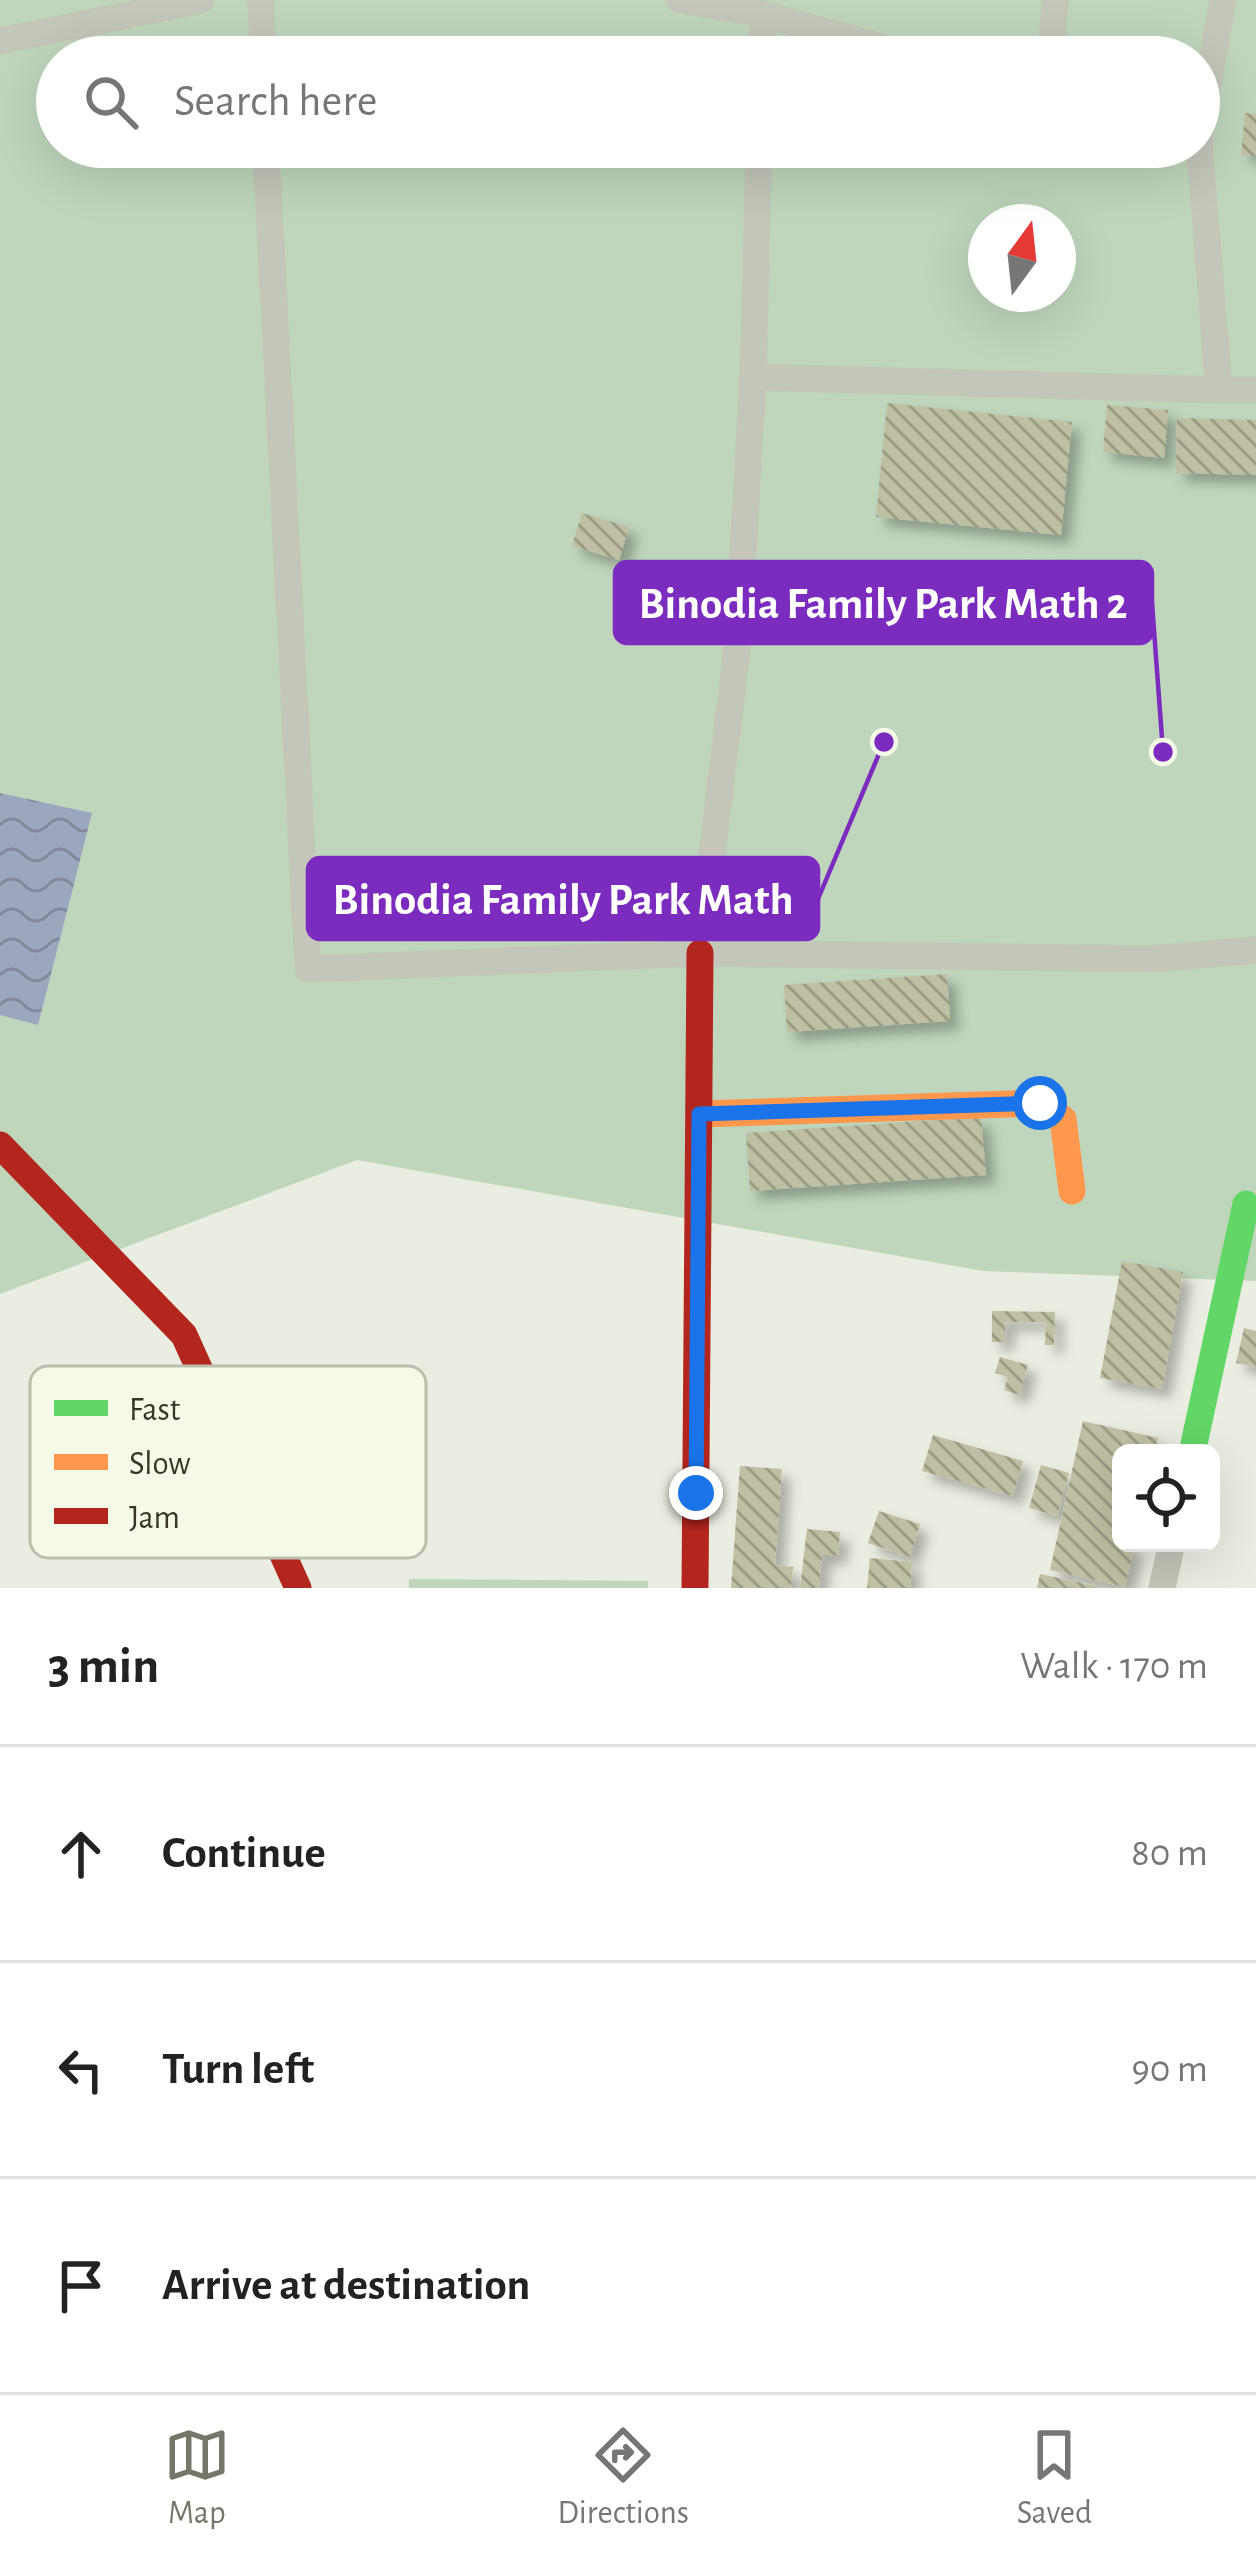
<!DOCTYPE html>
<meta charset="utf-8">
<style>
:root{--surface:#fff;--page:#f6f6f6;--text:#222;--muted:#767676;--line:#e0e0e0;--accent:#757769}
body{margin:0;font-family:"Alegreya Sans",sans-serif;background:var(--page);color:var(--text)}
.controls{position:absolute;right:36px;bottom:36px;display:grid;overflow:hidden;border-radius:18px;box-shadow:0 12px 48px #0002}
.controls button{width:108px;height:108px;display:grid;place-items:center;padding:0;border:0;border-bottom:3px solid var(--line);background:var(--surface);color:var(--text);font:60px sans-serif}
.compass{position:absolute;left:968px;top:204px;width:108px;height:108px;border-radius:50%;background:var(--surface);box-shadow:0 12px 48px #0002;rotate:15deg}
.stop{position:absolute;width:36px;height:36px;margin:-27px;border:9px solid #1a73e8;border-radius:50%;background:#fff}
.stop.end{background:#1a73e8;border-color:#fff;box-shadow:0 3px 12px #0008}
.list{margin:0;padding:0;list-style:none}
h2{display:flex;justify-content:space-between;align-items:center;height:156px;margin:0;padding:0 48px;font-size:51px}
h2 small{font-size:39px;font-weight:400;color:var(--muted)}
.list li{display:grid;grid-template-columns:78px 1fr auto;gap:36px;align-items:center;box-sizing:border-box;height:216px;padding:0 48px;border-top:3px solid var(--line)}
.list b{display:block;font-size:45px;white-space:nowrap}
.list em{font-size:39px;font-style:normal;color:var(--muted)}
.icon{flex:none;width:66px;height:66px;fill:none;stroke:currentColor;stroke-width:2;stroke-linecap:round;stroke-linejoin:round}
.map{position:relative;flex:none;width:1256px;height:1588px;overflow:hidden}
.search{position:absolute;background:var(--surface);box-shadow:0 12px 48px #0002;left:36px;right:36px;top:36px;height:132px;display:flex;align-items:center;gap:30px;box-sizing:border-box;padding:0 42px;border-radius:66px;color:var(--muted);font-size:45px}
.sheet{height:804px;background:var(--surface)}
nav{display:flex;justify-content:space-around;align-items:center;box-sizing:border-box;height:168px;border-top:3px solid var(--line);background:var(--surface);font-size:33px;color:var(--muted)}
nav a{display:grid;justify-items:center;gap:6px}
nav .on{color:var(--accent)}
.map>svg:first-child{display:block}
</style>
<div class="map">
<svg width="1256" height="1588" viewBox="0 0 1256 1588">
<defs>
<pattern id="water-waves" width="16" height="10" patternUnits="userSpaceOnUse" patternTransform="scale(3)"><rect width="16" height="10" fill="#9ca6be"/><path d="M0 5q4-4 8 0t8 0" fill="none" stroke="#80889a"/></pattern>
<pattern id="building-back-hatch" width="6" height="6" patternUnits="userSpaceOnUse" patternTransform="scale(3)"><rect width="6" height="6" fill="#bfbfa3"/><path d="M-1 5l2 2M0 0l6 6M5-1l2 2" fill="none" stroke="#9c9c85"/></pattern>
<filter id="shadow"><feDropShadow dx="9" dy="9" stdDeviation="6" flood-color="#0004"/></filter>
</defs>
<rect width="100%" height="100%" fill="#eaede1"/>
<path fill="#bfd5bc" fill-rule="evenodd" d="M0 0H1256V1281L983 1271 357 1160 0 1294ZM57 57H1199V147H57ZM986 222H1058V294H986Z
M409 1579 648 1581V1588H409Z"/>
<path fill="url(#water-waves)" d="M0 793 92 813 38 1025 0 1015Z"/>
<path fill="url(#building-back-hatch)" filter="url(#shadow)" d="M1245 113 1256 114V156L1241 155Z
M887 403 1072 422 1061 535 876 517Z
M1107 405 1168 410 1164 458 1103 452Z
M1177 418 1256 420V475L1176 473Z
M582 513 629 527 619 560 572 546Z
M947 974 950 1021 787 1032 784 985Z
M981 1117 986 1175 750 1191 746 1133Z
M1122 1261 1183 1272 1162 1389 1100 1378Z
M992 1311 1055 1312 1054 1345H1045L1046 1322H1005V1342H992Z
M1244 1328 1256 1331V1367L1236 1363Z
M1000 1357 1028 1365 1019 1395 1004 1390 1008 1377 995 1373Z
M1083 1421 1158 1438 1155 1453H1121V1543H1135L1125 1587 1050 1570Z
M933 1435 1023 1461 1013 1496 922 1471Z
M1041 1465 1069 1473 1057 1516 1029 1508Z
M740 1466 782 1469 775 1565 793 1567 791 1588H731Z
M879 1511 920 1524 910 1557 868 1543Z
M807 1529 840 1532 838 1556 822 1554 819 1588H800Z
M870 1558 912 1562 910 1588H867Z
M1040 1574 1096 1586V1588H1037Z"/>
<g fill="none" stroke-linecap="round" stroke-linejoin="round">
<path stroke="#c4c6ba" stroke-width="27" d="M261 0 263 57
M680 0 763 14 916 57
M0 41 201 0
M762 57 763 14
M1051 57 1055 0
M1199 136 1223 0
M266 147 308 969 700 953 738 641 753 377 759 147
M753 377 1219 390 1199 140
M1219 390H1256
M700 953 1152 959 1256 950
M1162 1588 1172 1543"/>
<path stroke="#63d668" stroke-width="27" d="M1192 1453 1246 1204"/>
<path stroke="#ff974d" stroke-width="27" d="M699 1114 1040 1103 1063 1119 1072 1191"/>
<path stroke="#b3261e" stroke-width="27" d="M0 1145 184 1335 298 1588
M695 1588 700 953"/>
</g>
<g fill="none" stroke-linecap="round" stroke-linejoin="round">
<path stroke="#1a73e8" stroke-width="15" d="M696 1493 699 1114 1040 1103"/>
</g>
<rect x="30" y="1366" width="396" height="192" rx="18" fill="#f5f9e8" stroke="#bcbfae" stroke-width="3"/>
<rect x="54" y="1400" width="54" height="16" fill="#63d668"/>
<rect x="54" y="1454" width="54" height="16" fill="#ff974d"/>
<rect x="54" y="1508" width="54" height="16" fill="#b3261e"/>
<g font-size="33" fill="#363728">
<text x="129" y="1420">Fast</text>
<text x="129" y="1474">Slow</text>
<text x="129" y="1528">Jam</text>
</g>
<path fill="none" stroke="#7b2cbf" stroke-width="4.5" d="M1163 752L1152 603M884 742L818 899"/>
<g fill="#7b2cbf" stroke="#f5f9e8" stroke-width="4.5">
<circle cx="1163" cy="752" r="12"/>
<circle cx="884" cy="742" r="12"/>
</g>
<g fill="#7b2cbf" stroke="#7b2cbf" stroke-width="4.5">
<rect x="615" y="562" width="537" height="81" rx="12"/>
<rect x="308" y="858" width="510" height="81" rx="12"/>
</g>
<g font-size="45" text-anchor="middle" font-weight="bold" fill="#fff">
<text x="883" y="618">Binodia Family Park Math 2</text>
<text x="563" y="914">Binodia Family Park Math</text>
</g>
</svg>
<div class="controls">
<button><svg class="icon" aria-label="locate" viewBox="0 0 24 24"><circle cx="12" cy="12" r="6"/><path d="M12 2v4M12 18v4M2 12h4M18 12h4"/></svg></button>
</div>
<svg class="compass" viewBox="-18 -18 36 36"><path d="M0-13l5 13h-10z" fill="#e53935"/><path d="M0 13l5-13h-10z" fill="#767676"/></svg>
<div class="stop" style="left:1040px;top:1103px"></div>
<div class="stop end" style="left:696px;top:1493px"></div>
<div class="search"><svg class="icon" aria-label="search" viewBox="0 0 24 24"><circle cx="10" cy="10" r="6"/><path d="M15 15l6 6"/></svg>Search here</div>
</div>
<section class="sheet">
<h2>3 min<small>Walk · 170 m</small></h2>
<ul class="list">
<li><svg class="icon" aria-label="ahead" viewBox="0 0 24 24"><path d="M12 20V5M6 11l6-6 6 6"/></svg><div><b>Continue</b></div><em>80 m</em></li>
<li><svg class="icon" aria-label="left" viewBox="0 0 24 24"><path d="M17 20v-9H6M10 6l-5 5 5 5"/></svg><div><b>Turn left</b></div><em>90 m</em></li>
<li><svg class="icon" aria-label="arrive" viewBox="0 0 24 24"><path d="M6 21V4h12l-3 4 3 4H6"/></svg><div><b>Arrive at destination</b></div></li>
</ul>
</section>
<nav>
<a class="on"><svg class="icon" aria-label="map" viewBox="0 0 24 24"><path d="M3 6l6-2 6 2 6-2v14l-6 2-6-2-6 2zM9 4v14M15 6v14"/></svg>Map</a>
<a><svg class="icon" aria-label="directions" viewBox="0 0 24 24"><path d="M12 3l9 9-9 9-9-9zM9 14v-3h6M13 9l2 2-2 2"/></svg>Directions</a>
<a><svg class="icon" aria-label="saved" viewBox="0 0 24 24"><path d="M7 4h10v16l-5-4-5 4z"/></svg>Saved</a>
</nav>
